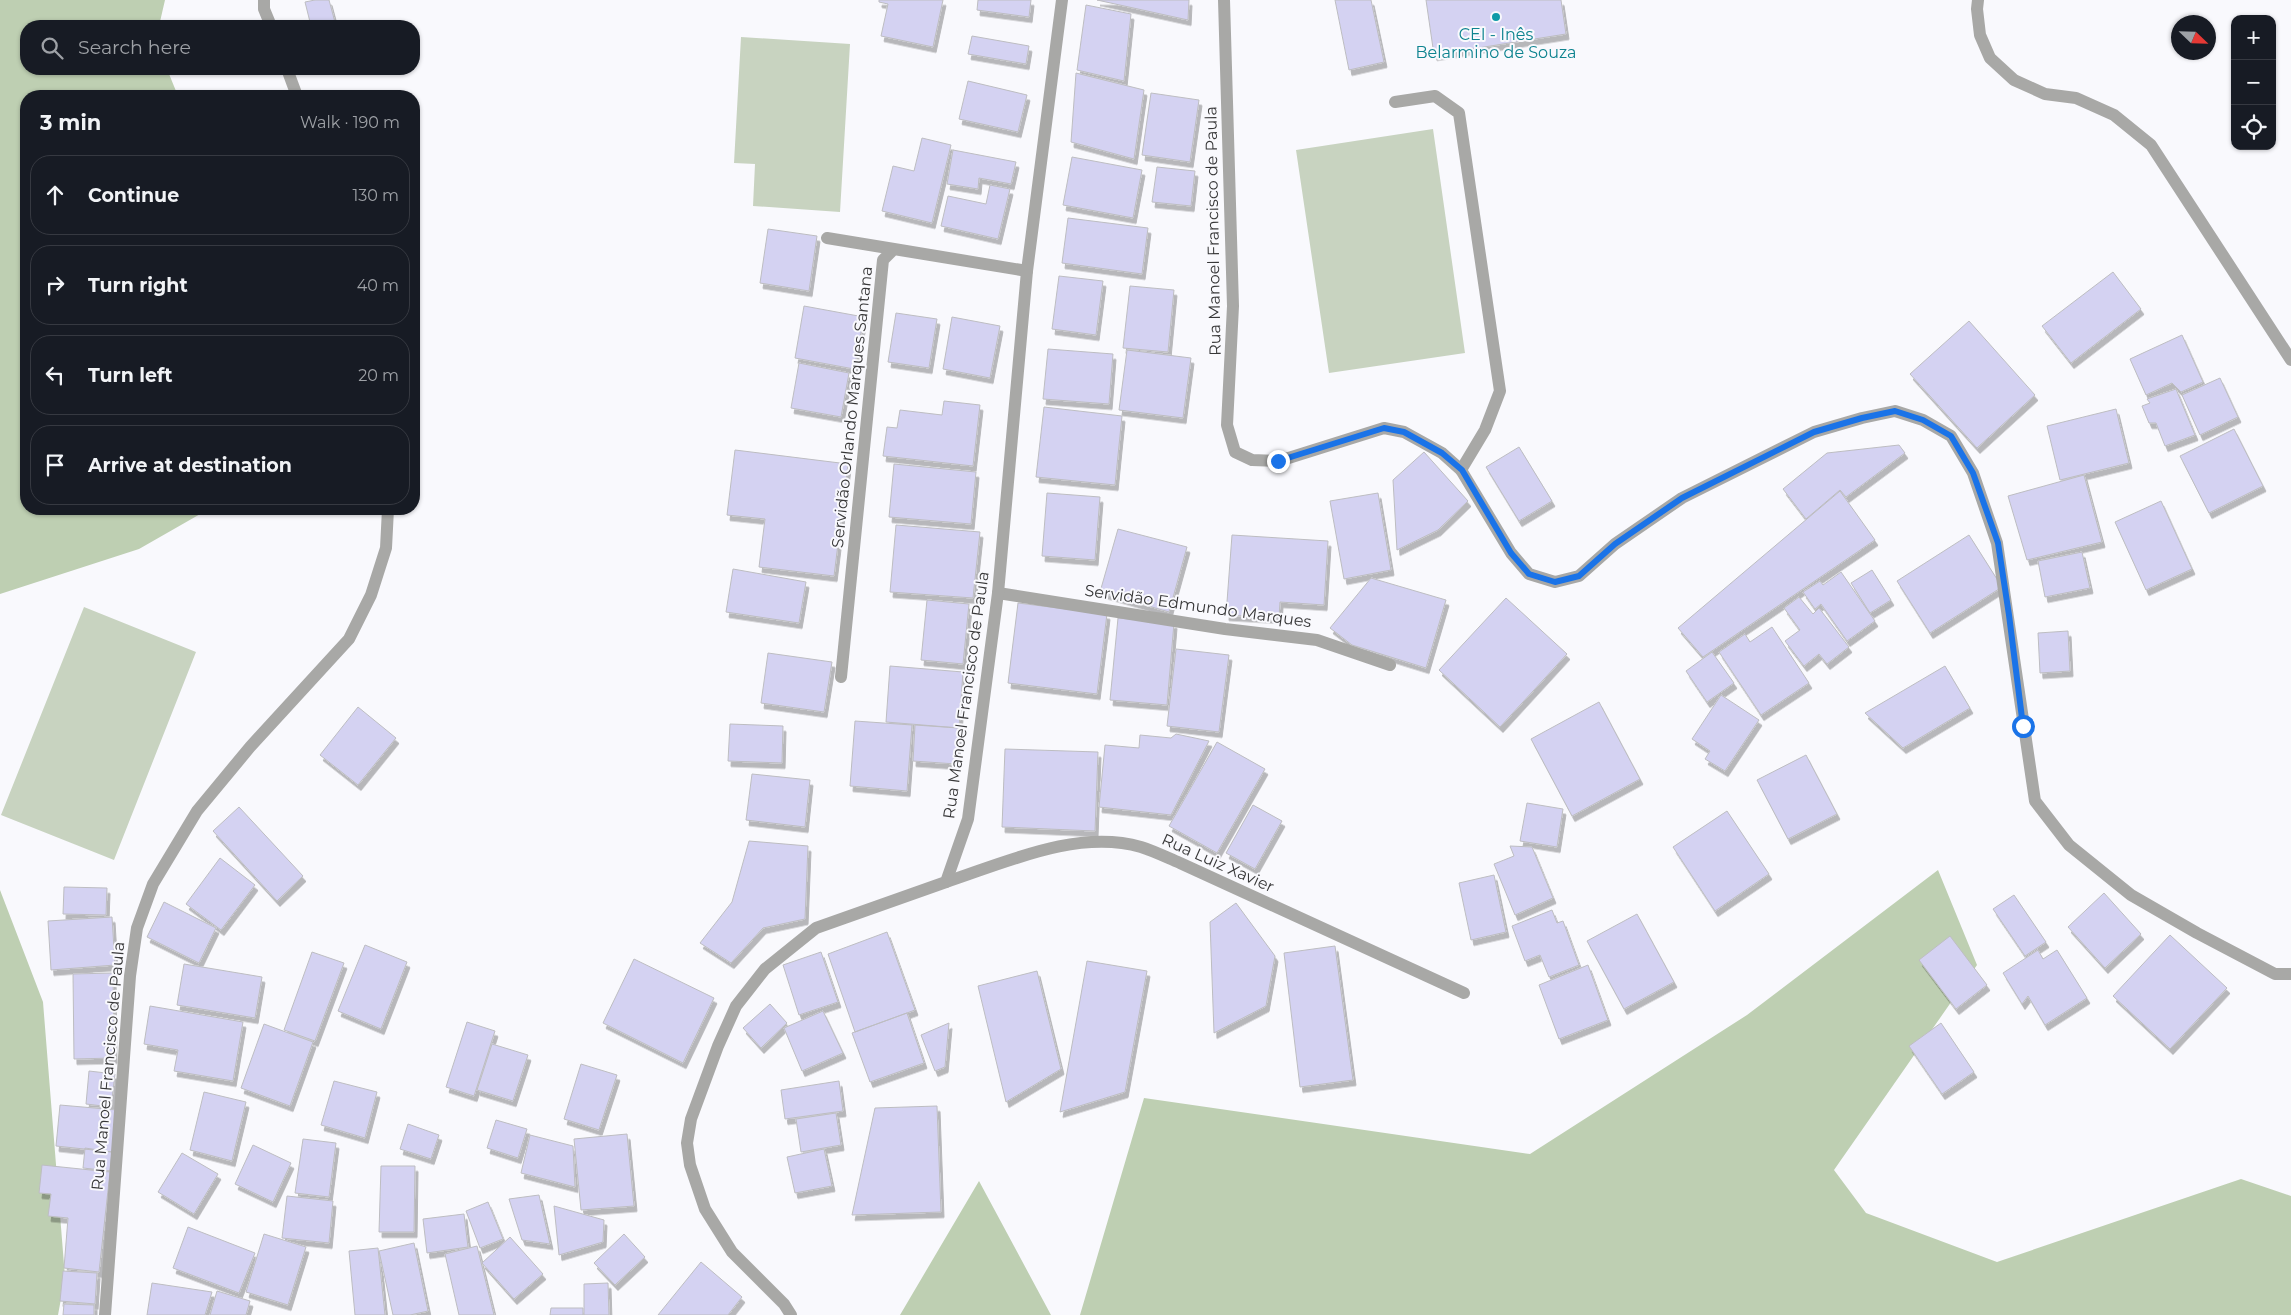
<!DOCTYPE html>
<meta charset="utf-8">
<style>
:root{--surface:#171b24;--page:#20242c;--text:#f1f3f6;--muted:#9ea1a6;--line:#363941}
body{margin:0;font-family:Montserrat,sans-serif;background:var(--page);color:var(--text)}
.controls{position:absolute;right:15px;top:15px;display:grid;overflow:hidden;border-radius:10px;box-shadow:0 1px 4px #0004}
.controls button{width:45px;height:45px;display:grid;place-items:center;padding:0;border:0;border-bottom:1px solid var(--line);background:var(--surface);color:var(--text);font:25px sans-serif}
.compass{position:absolute;left:2171px;top:15px;width:45px;height:45px;border-radius:50%;background:var(--surface);box-shadow:0 1px 4px #0004;rotate:113deg}
.stop{position:absolute;width:15px;height:15px;margin:-11px;border:4px solid #1a73e8;border-radius:50%;background:#fff}
.stop.end{background:#1a73e8;border-color:#fff;box-shadow:0 1px 5px #0008}
.list{margin:0;padding:0;list-style:none}
h2{display:flex;justify-content:space-between;align-items:center;height:65px;margin:0;padding:0 20px;font-size:21px}
h2 small{font-size:16px;font-weight:400;color:var(--muted)}
.list li{display:grid;grid-template-columns:32px 1fr auto;gap:15px;align-items:center;box-sizing:border-box;height:80px;margin:0 10px 10px;padding:0 10px;border:1px solid var(--line);border-radius:20px}
.list b{display:block;font-size:19px;white-space:nowrap}
.list em{font-size:16px;font-style:normal;color:var(--muted)}
.icon{flex:none;width:28px;height:28px;fill:none;stroke:currentColor;stroke-width:2;stroke-linecap:round;stroke-linejoin:round}
.map{position:relative;flex:none;width:2291px;height:1315px;overflow:hidden}
.search{position:absolute;background:var(--surface);box-shadow:0 1px 4px #0004;left:20px;top:20px;width:400px;height:55px;display:flex;align-items:center;gap:12px;box-sizing:border-box;padding:0 18px;border-radius:20px;color:var(--muted);font-size:19px}
.panel{position:absolute;background:var(--surface);box-shadow:0 1px 4px #0004;left:20px;top:90px;width:400px;height:425px;border-radius:20px}
.map>svg:first-child{display:block}
</style>
<div class="map">
<svg width="2291" height="1315" viewBox="0 0 2291 1315">
<defs>
<filter id="shadow"><feDropShadow dx="3" dy="5.5" stdDeviation="0" flood-color="#0004"/></filter>
</defs>
<rect width="100%" height="100%" fill="#f9f9fd"/>
<path fill="#c8d3c0" d="M741 37 850 44 840 212 753 206 755 164 734 163Z
M1433 129 1465 353 1329 373 1296 150Z
M84 607 196 652 114 860 1 815Z"/>
<path fill="#becfb2" d="M0 0H165L159 26H26V69H167L178 96H26V509H209L139 549 0 594Z
M1938 870 1977 965 1834 1170 1866 1213 1997 1262 2241 1179 2291 1196V1315H1080L1144 1098 1530 1154 1747 1015Z
M0 890 43 1002 65 1277 58 1315H0Z
M979 1181 1051 1315H900Z"/>
<path fill="#d4d2f2" stroke="#bdbdc1" filter="url(#shadow)" d="M315 0H329L336 26H311L305 2Z
M879 0H943L933 47 881 36 888 4 879 2Z
M978 0H1031L1029 17 977 10Z
M1097 0H1189L1188 20Z
M1335 0H1371L1384 62 1349 70Z
M1426 0H1561L1566 34 1434 55Z
M1086 5 1131 14 1124 81 1077 70Z
M972 36 1029 46 1026 64 968 54Z
M1076 73 1144 90 1134 159 1071 142Z
M968 81 1027 95 1018 132 959 119Z
M1151 93 1199 100 1190 162 1142 155Z
M922 138 951 145 932 223 882 211 893 166 914 171Z
M953 150 1016 162 1011 184 979 178 978 189 947 184Z
M1072 157 1142 170 1133 218 1063 205Z
M1157 167 1195 171 1191 206 1152 202Z
M990 185 1010 189 998 239 941 226 948 196 986 204Z
M1068 218 1148 228 1142 274 1062 263Z
M768 229 817 236 809 291 760 283Z
M2113 272 2141 309 2071 363 2042 326Z
M1059 276 1103 281 1096 335 1052 329Z
M1130 286 1174 290 1168 352 1123 348Z
M804 306 864 317 854 369 795 358Z
M896 313 937 319 929 368 888 362Z
M952 317 1000 326 990 378 943 369Z
M1969 321 2035 395 1977 448 1910 374Z
M2182 335 2203 382 2181 392 2172 383 2146 395 2130 359Z
M1048 349 1113 354 1109 404 1043 399Z
M1127 350 1191 358 1183 418 1119 410Z
M799 363 849 373 841 417 791 408Z
M2220 378 2238 417 2200 435 2182 395Z
M2176 389 2195 435 2165 446 2156 423H2149L2142 406 2150 403 2147 399Z
M944 401 980 405 973 466 883 456 887 427 897 428 900 410 942 415Z
M1044 407 1122 416 1115 485 1036 477Z
M2116 409 2129 463 2060 480 2047 426Z
M2234 429 2263 486 2209 513 2180 456Z
M1899 445 1905 453 1846 497 1840 490 1806 519 1783 489 1827 453Z
M1519 447 1552 501 1519 521 1486 467Z
M735 450 848 464 834 576 759 567 765 519 727 515Z
M1424 452 1468 501 1438 530 1397 550 1393 480Z
M894 464 976 472 971 524 889 517Z
M2084 475 2102 542 2027 560 2008 496Z
M1840 491 1875 540 1703 657 1678 628Z
M1047 493 1100 497 1095 560 1042 556Z
M1378 493 1391 570 1344 579 1330 501Z
M2161 501 2192 569 2146 590 2115 522Z
M896 525 980 532 973 598 890 592Z
M1118 529 1187 547 1169 612 1100 592Z
M1232 535 1328 541 1324 605 1280 602 1279 618 1226 615Z
M1969 535 2002 587 1930 633 1897 581Z
M2082 552 2090 588 2045 597 2038 561Z
M733 569 806 582 799 623 726 612Z
M1872 570 1891 600 1870 613 1851 583Z
M1841 572 1875 621 1847 641 1821 604 1815 609 1803 592 1820 581 1823 585Z
M1371 578 1446 600 1426 668 1352 645 1330 628Z
M1799 597 1813 614 1819 608 1849 647 1827 664 1819 654 1804 666 1785 641 1800 630 1784 608Z
M1506 598 1567 654 1500 727 1439 670Z
M927 600 969 604 963 664 921 660Z
M1018 603 1107 614 1097 694 1008 683Z
M1118 618 1174 623 1167 705 1110 700Z
M1772 627 1809 683 1761 715 1719 652 1745 634 1750 642Z
M2068 631 2070 671 2040 673 2038 633Z
M1176 649 1229 655 1219 732 1167 726Z
M1712 652 1734 683 1707 702 1686 671Z
M768 653 832 662 824 712 761 703Z
M890 666 963 672 959 728 886 722Z
M1945 666 1970 708 1903 748 1865 713Z
M1721 695 1759 720 1725 771 1705 759 1710 751 1692 739Z
M1599 702 1640 779 1572 816 1531 739Z
M358 707 396 738 358 785 320 755Z
M855 721 912 725 907 791 850 786Z
M730 724 783 726 782 763 728 761Z
M915 725 959 728 956 764 913 761Z
M1176 734 1209 741 1171 815 1099 807 1105 745 1139 748 1140 735 1171 738Z
M1217 742 1265 769 1217 853 1169 826Z
M1005 749 1098 752 1095 831 1002 827Z
M1806 755 1837 814 1788 839 1757 780Z
M752 774 810 780 805 827 746 820Z
M1527 803 1563 809 1557 847 1520 841Z
M1253 805 1282 821 1255 869 1226 853Z
M239 807 303 876 277 901 213 831Z
M1727 811 1769 874 1715 911 1673 847Z
M749 841 808 846 805 919 763 928 731 963 700 943 732 902Z
M1510 846 1532 847 1553 898 1515 915 1494 864 1514 856Z
M220 858 255 885 221 930 186 904Z
M1494 875 1506 932 1471 940 1459 883Z
M64 887 107 888 106 915 63 914Z
M2104 893 2141 934 2105 968 2068 927Z
M2014 895 2046 942 2025 956 1993 909Z
M164 902 216 928 199 963 147 937Z
M1236 903 1275 956 1266 1006 1214 1033 1210 922Z
M1552 910 1557 923 1563 921 1579 965 1549 977 1540 955 1525 961 1512 926Z
M1637 914 1674 982 1624 1009 1587 941Z
M112 917 115 965 51 970 48 921Z
M887 932 915 1010 855 1032 828 954Z
M2170 935 2227 988 2170 1049 2113 996Z
M1950 936 1987 985 1956 1009 1919 960Z
M365 945 407 962 381 1029 338 1011Z
M1335 946 1353 1080 1300 1087 1284 953Z
M2038 950 2043 959 2057 950 2087 998 2045 1025 2028 996 2022 1004 2003 973Z
M312 952 344 963 315 1041 284 1030Z
M821 952 838 1002 799 1015 783 965Z
M634 959 714 998 683 1063 603 1023Z
M1087 961 1147 971 1125 1092 1060 1112Z
M184 964 262 977 255 1018 177 1005Z
M1588 965 1608 1020 1559 1039 1539 985Z
M1037 971 1061 1069 1006 1102 978 986Z
M113 973 114 1058 74 1059 73 974Z
M770 1004 787 1023 761 1048 743 1028Z
M150 1006 243 1022 233 1081 174 1071 178 1050 144 1044Z
M823 1011 843 1053 802 1071 784 1028Z
M907 1013 924 1063 870 1082 852 1033Z
M467 1022 495 1031 474 1096 446 1087Z
M949 1023 945 1067 935 1071 921 1035Z
M1941 1023 1974 1072 1942 1094 1909 1046Z
M264 1024 313 1042 290 1106 241 1088Z
M492 1044 528 1055 513 1101 477 1090Z
M581 1064 617 1075 599 1130 564 1119Z
M89 1071 115 1074 111 1107 86 1104Z
M334 1081 377 1092 365 1138 321 1125Z
M839 1081 843 1111 785 1119 781 1090Z
M204 1092 246 1102 232 1161 190 1150Z
M60 1105 117 1110 112 1152 56 1146Z
M937 1106 941 1212 852 1215 875 1108Z
M836 1113 841 1145 801 1152 796 1119Z
M496 1120 527 1129 518 1158 487 1148Z
M408 1124 439 1135 431 1159 400 1149Z
M627 1134 634 1206 581 1210 574 1139Z
M530 1135 573 1146 575 1187 521 1173Z
M303 1139 336 1143 329 1197 295 1193Z
M253 1145 291 1163 273 1202 235 1184Z
M85 1148 112 1152 110 1171 83 1168Z
M824 1149 832 1186 795 1193 787 1157Z
M182 1153 218 1174 194 1214 158 1192Z
M42 1165 110 1172 99 1272 64 1268 68 1218 48 1216 51 1194 39 1193Z
M381 1166H415L414 1232H379Z
M539 1195 550 1244 522 1240 509 1199Z
M287 1196 333 1201 329 1243 282 1238Z
M488 1202 503 1239 480 1248 466 1211Z
M554 1206 604 1220 603 1242 559 1255Z
M464 1214 468 1247 427 1253 423 1219Z
M188 1227 255 1253 239 1293 173 1268Z
M264 1234 306 1247 288 1305 246 1292Z
M624 1234 645 1257 615 1285 594 1263Z
M510 1237 543 1274 514 1299 482 1263Z
M414 1243 428 1311 410 1315H393L379 1251Z
M477 1246 494 1315H459L445 1254Z
M378 1248 385 1315H355L349 1251Z
M701 1262 742 1297 728 1315H658Z
M63 1271 97 1273 95 1304 60 1301Z
M152 1283 212 1292 205 1315H147Z
M608 1283 609 1315H584V1284Z
M217 1291 250 1301 246 1315H210Z
M64 1304 94 1305V1315H63Z
M551 1308H583V1315H550Z"/>
<g fill="none" stroke-linecap="round" stroke-linejoin="round">
<path stroke="#a8a8a6" stroke-width="12" d="M1395 102 1435 96 1459 113 1500 391 1485 430 1461 470
M827 238 894 249
M841 677 883 260 894 249 1027 271"/>
<path stroke="#a8a8a6" stroke-width="12" d="M264 0V9L271 26
M1978 0 1977 9 1980 35 1990 58 2014 80 2045 94 2076 98 2114 115 2151 145 2291 360
M287 69 297 96
M998 593 1225 629 1317 640 1390 665
M946 882C1007 862 1077 829 1141 847 1154 851 1168 858 1180 863L1464 993
M105 1315 130 976 137 928 153 884 197 811 250 747 349 639 371 595 386 548 388 509"/>
<path stroke="#a8a8a6" stroke-width="12" d="M1224 0 1233 306 1227 425 1235 452 1252 460 1279 461 1384 428 1404 432 1442 453 1461 470 1511 553 1529 574 1555 582 1579 576 1615 544 1682 498 1814 432 1862 418 1895 411 1923 420 1951 436 1973 473 1997 543 2035 801 2069 845 2131 895 2197 933 2275 974H2291
M791 1315 784 1304 732 1252 705 1209 690 1165 687 1143 691 1119 718 1046 736 1006 765 969 816 928 946 882 968 819 998 593 1027 271 1062 0"/>
</g>
<g fill="none" stroke-linecap="round" stroke-linejoin="round">
<path stroke="#1a73e8" stroke-width="6" d="M1278 461 1384 428 1404 432 1442 453 1462 470 1511 553 1529 574 1555 582 1579 576 1615 544 1682 498 1814 432 1862 418 1895 411 1923 420 1951 436 1973 473 1998 543 2009 615 2023 726"/>
</g>
<circle fill="#0f9aa8" stroke="#f9f9fd" stroke-width="2" cx="1496" cy="17" r="5"/>
<g text-anchor="middle" dominant-baseline="central" stroke-width="4" stroke-linejoin="round" paint-order="stroke">
<g font-size="16" fill="#0d838f" stroke="#f9f9fd">
<text x="1496" y="34">CEI - Inês<tspan x="1496" dy="18">Belarmino de Souza</tspan></text>
</g>
<g font-size="16" fill="#373738" stroke="#f9f9fd">
<text transform="translate(1213 231) rotate(-91)">Rua Manoel Francisco de Paula</text>
<text transform="translate(852 407) rotate(-84)">Servidão Orlando Marques Santana</text>
<text transform="translate(1198 606) rotate(8)">Servidão Edmundo Marques</text>
<text transform="translate(966 695) rotate(-82)">Rua Manoel Francisco de Paula</text>
<text transform="translate(1218 863) rotate(24)">Rua Luiz Xavier</text>
<text transform="translate(108 1066) rotate(-85)">Rua Manoel Francisco de Paula</text>
</g>
</g>
</svg>
<div class="controls">
<button>+</button>
<button>−</button>
<button><svg class="icon" aria-label="locate" viewBox="0 0 24 24"><circle cx="12" cy="12" r="6"/><path d="M12 2v4M12 18v4M2 12h4M18 12h4"/></svg></button>
</div>
<svg class="compass" viewBox="-18 -18 36 36"><path d="M0-13l5 13h-10z" fill="#e53935"/><path d="M0 13l5-13h-10z" fill="#9ea1a6"/></svg>
<div class="stop" style="left:2023px;top:726px"></div>
<div class="stop end" style="left:1278px;top:461px"></div>
<div class="search"><svg class="icon" aria-label="search" viewBox="0 0 24 24"><circle cx="10" cy="10" r="6"/><path d="M15 15l6 6"/></svg>Search here</div>
<section class="panel">
<h2>3 min<small>Walk · 190 m</small></h2>
<ul class="list">
<li><svg class="icon" aria-label="ahead" viewBox="0 0 24 24"><path d="M12 20V5M6 11l6-6 6 6"/></svg><div><b>Continue</b></div><em>130 m</em></li>
<li><svg class="icon" aria-label="right" viewBox="0 0 24 24"><path d="M7 20v-9h11M14 6l5 5-5 5"/></svg><div><b>Turn right</b></div><em>40 m</em></li>
<li><svg class="icon" aria-label="left" viewBox="0 0 24 24"><path d="M17 20v-9H6M10 6l-5 5 5 5"/></svg><div><b>Turn left</b></div><em>20 m</em></li>
<li><svg class="icon" aria-label="arrive" viewBox="0 0 24 24"><path d="M6 21V4h12l-3 4 3 4H6"/></svg><div><b>Arrive at destination</b></div></li>
</ul>
</section>
</div>
